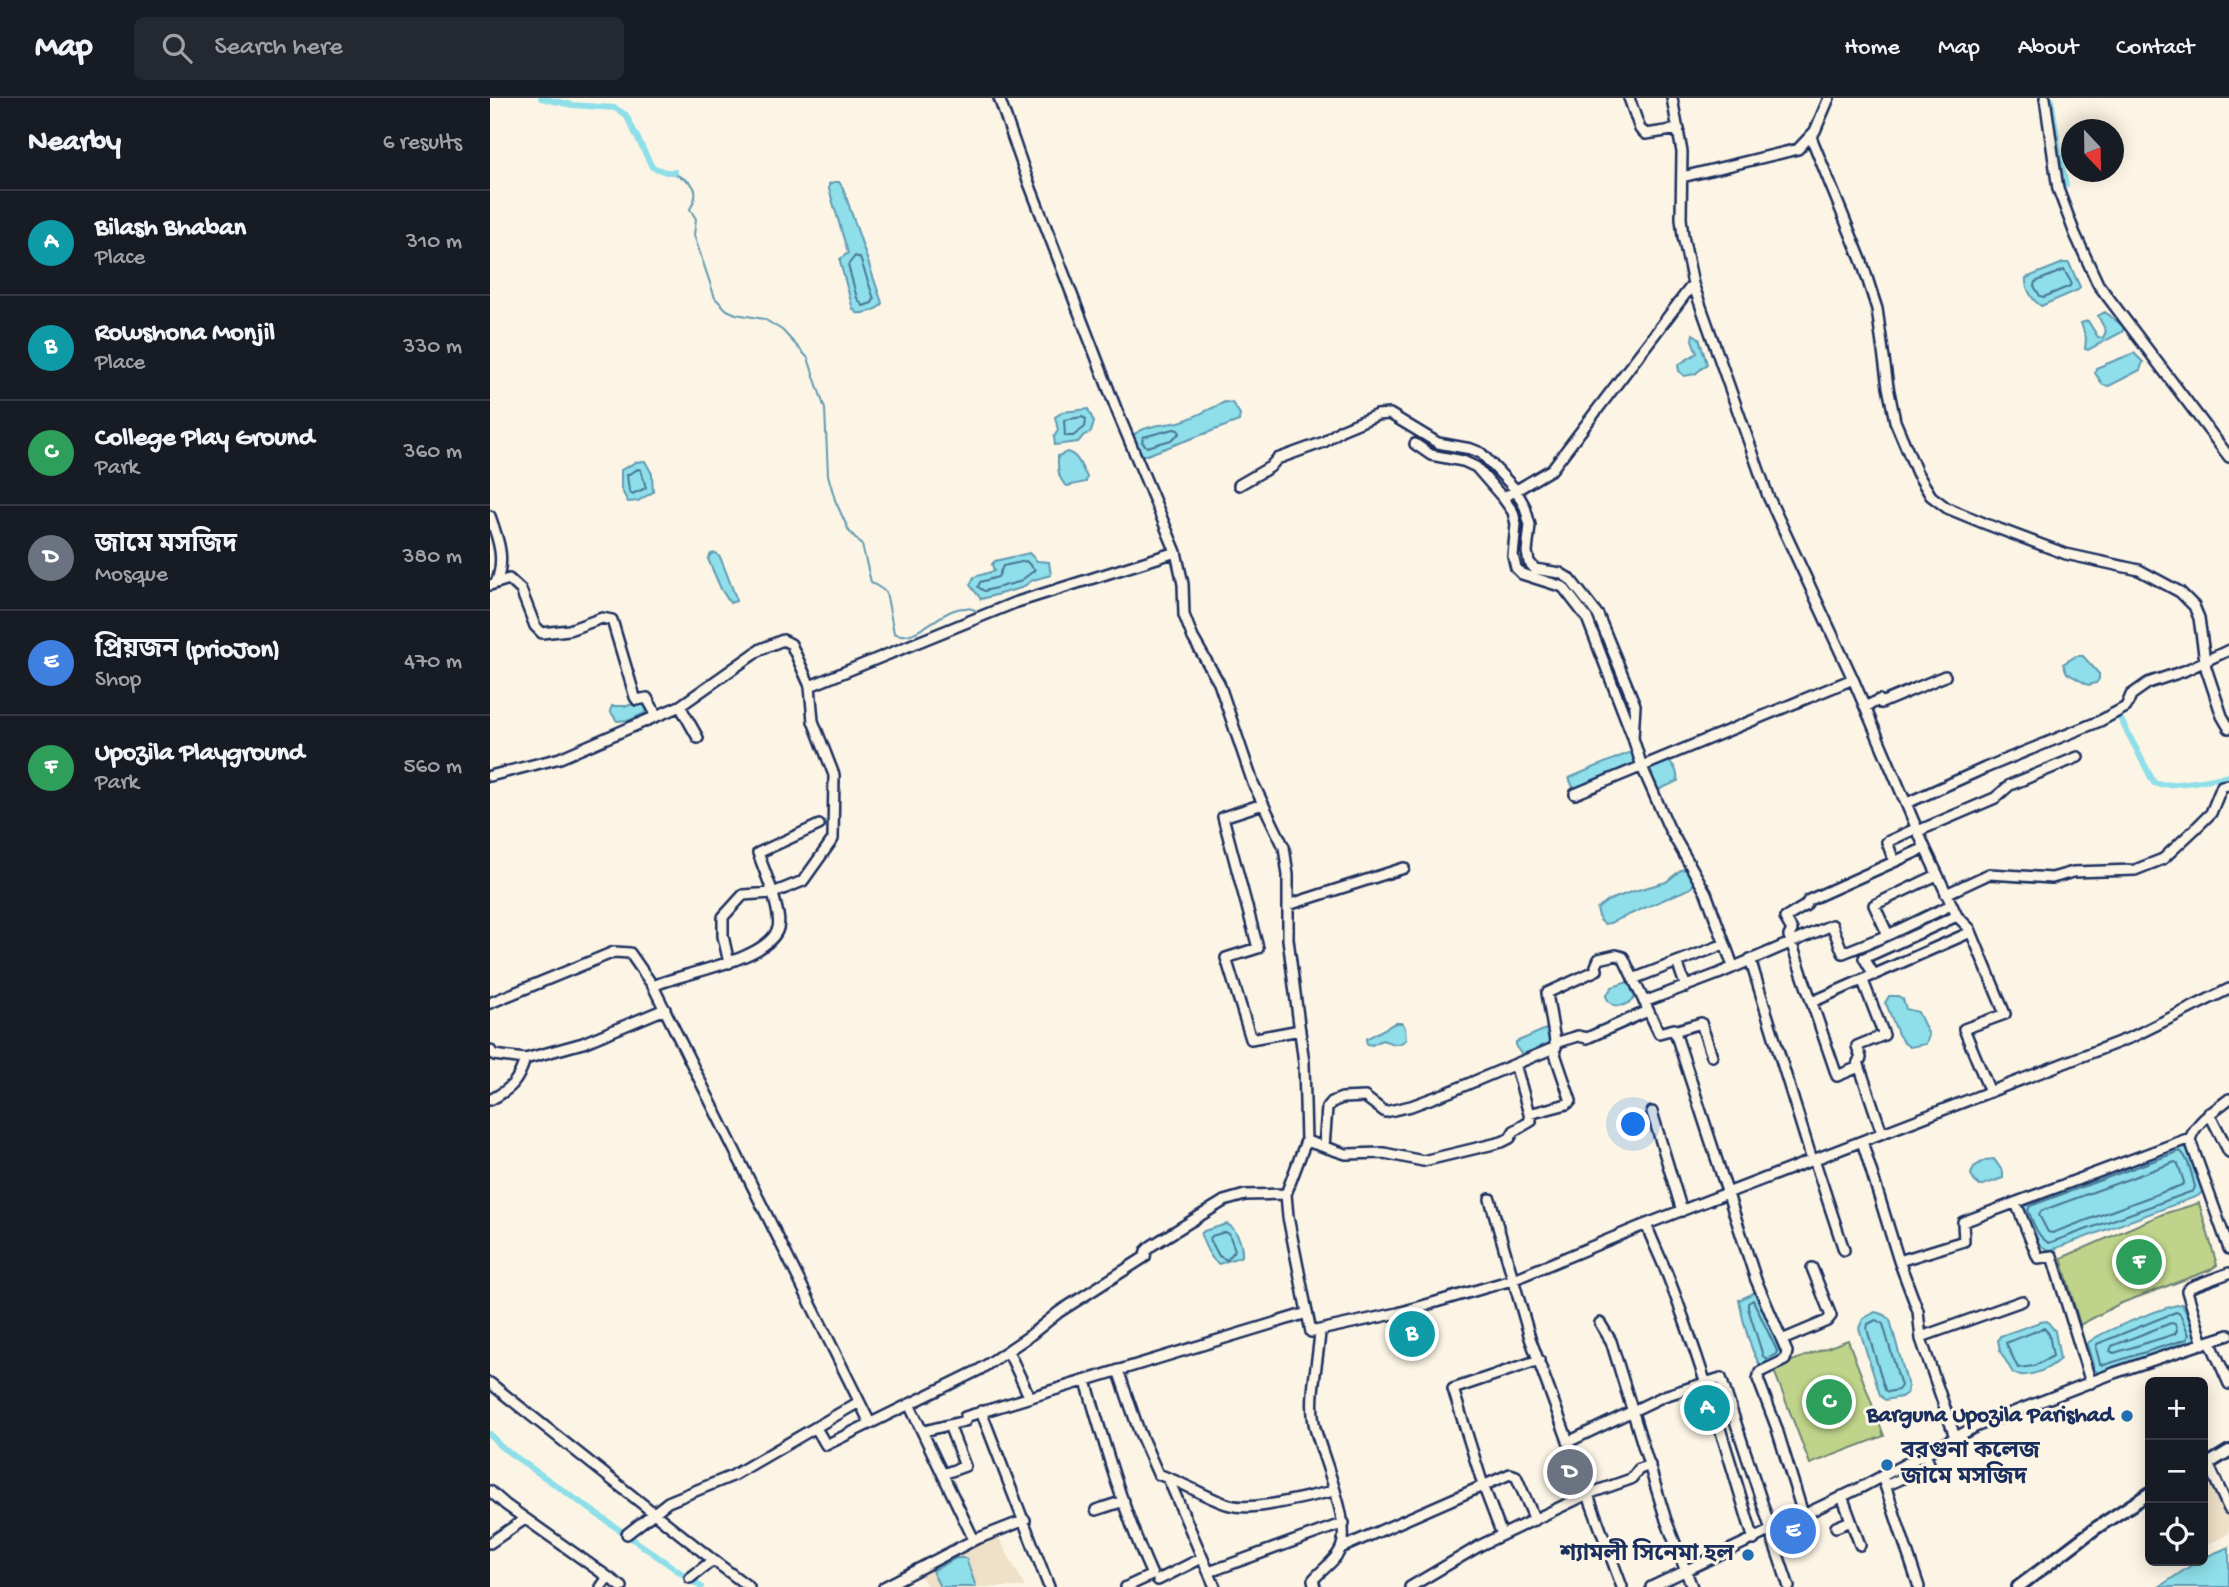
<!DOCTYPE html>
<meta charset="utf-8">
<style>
:root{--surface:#171b24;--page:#242831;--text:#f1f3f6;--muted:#9ea1a6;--line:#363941;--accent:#1f6fb2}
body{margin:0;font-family:"Gochi Hand","Noto Sans Bengali",sans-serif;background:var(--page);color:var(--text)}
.controls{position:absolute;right:21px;bottom:21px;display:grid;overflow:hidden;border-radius:10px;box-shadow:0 4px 18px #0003}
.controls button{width:63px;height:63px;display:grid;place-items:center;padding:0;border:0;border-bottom:2px solid var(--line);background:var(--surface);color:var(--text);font:35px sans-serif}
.compass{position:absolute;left:1571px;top:21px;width:63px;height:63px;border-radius:50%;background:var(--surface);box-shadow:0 4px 18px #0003;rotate:158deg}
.you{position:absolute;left:1144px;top:1027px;width:24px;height:24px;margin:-18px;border:5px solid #fff;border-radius:50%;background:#1a73e8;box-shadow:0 0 0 10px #1a73e833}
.badge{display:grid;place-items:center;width:46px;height:46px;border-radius:50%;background:var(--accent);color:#fff;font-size:23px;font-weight:700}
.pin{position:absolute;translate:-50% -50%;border:4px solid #fff;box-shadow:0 2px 7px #0006}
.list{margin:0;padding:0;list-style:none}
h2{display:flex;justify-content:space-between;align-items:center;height:91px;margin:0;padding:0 28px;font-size:30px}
h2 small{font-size:23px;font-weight:400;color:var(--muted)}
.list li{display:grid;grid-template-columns:46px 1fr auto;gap:21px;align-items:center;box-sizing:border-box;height:105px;padding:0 28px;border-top:2px solid var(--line)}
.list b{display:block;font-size:26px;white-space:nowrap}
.list p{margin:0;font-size:23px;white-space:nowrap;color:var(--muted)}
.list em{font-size:23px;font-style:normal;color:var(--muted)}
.icon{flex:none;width:38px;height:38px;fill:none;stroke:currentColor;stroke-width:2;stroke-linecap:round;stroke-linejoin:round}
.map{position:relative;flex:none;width:1739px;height:1489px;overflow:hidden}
header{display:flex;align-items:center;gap:42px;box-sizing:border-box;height:98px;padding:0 35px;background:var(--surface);border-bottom:2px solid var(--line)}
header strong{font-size:33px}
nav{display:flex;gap:38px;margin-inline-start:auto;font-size:24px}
.search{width:490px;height:63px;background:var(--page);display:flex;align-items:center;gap:18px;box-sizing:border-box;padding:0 24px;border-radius:10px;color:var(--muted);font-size:26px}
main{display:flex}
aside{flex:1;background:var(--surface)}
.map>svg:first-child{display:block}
</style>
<header>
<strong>Map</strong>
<div class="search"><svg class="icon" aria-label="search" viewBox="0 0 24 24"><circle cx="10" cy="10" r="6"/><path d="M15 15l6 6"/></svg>Search here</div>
<nav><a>Home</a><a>Map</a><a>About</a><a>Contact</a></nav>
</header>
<main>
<aside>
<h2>Nearby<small>6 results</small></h2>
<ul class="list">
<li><span class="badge" style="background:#0f9aa8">A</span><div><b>Bilash Bhaban</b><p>Place</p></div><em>310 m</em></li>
<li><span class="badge" style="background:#0f9aa8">B</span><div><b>Rowshona Monjil</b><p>Place</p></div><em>330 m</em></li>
<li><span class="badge" style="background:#2e9e5b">C</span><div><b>College Play Ground</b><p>Park</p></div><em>360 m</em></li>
<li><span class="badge" style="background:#6b7280">D</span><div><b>জামে মসজিদ</b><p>Mosque</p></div><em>380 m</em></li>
<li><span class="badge" style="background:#3f7fe0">E</span><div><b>প্রিয়জন (prioJon)</b><p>Shop</p></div><em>470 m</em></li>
<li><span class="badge" style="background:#2e9e5b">F</span><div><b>Upozila Playground</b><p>Park</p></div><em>560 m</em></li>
</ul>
</aside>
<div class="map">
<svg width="1739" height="1489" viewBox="0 0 1739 1489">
<rect width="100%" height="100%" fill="#fcf5e5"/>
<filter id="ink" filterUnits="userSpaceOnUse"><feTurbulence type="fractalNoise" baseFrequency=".0143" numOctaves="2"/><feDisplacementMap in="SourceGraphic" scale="14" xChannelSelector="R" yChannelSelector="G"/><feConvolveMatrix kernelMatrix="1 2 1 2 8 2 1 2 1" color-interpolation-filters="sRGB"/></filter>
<g filter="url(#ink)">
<path fill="#efe1c8" d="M1717 1371 1739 1417V1436L1718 1446 1713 1436V1373Z
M506 1434 535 1489H486L476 1461 467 1460 442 1473 450 1489H438L431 1478 409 1489H386Z"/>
<path fill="#bfd48a" stroke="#6d8274" stroke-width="2" d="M1709 1105 1727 1167 1720 1172 1629 1206 1590 1227 1571 1160 1673 1116Z
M1358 1242 1394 1338 1320 1366 1283 1270Z"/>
<path fill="#8edfe9" stroke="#6099b1" stroke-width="2" d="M344 84H349L353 90 392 205C389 212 375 216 367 215L363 211 350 164V161L358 155 339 91V86Z
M1573 165H1579L1590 189 1588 192 1551 208C1542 202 1535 190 1536 180Z
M1615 214 1634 229 1632 234 1598 252 1595 251 1596 240 1591 225 1598 223 1608 239 1613 240 1616 233 1608 218Z
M1203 236 1209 240 1217 266 1205 276 1194 278 1189 273 1188 267 1207 255 1202 242Z
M1644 255 1653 264 1650 272 1619 288 1613 287 1605 275 1606 270Z
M735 304 742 305 750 316 749 323 657 357H652L642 338C654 327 674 327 689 324 705 320 721 310 735 304Z
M598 311 604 324 601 334 594 337 588 344 565 347 564 339 568 332 565 319 573 314Z
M577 354C589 357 591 370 597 379L596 384 577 388C567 381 568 369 568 358Z
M155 363 162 376 163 394 148 403 138 404 131 391V372L146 364Z
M226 455 231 461 246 500V503L240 505 231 491 218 461 221 456Z
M539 455 547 463 559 464 561 477 543 482 531 490 491 501 480 487 484 479 504 473 502 466 505 463Z
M1586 558H1593L1609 576V581L1606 585 1598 587 1577 575 1573 566Z
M152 603H154L159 613 140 622 127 623 120 613 122 608H137Z
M1143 653 1149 667 1085 694 1079 680Z
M1177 663C1186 667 1187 675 1188 683L1168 692 1165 688 1160 671 1169 664Z
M1199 770 1205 784 1201 790 1120 825 1114 826 1110 822 1107 811 1117 803 1141 794 1176 784 1191 772Z
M1138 884 1142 885 1146 897C1140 909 1121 913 1116 898L1122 889Z
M1399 898H1408L1413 901 1416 911 1428 914 1439 937 1436 946 1420 949 1414 945 1408 936 1397 908 1395 905Z
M905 925H912L915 929 916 942C907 949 902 945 892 942L882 947 877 946 876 941Z
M1056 931 1060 935 1061 946 1046 954 1032 957 1026 949V944Z
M1696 1046 1708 1073 1713 1093 1708 1098 1561 1152C1542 1150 1536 1121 1530 1105Z
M1504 1061 1513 1074V1080L1490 1088 1484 1083 1481 1076 1484 1069 1495 1062Z
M737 1126C747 1131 753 1147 752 1158L729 1166C720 1161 714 1146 711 1136L714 1133Z
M1265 1194 1269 1195 1295 1260 1272 1269C1261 1257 1252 1219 1249 1202Z
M1692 1206 1706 1236V1245L1611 1275 1605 1273 1597 1246C1606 1235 1677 1208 1692 1206Z
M1385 1214 1395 1217 1400 1222 1418 1288 1417 1295 1411 1299 1395 1302 1390 1297 1369 1230 1373 1221Z
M1557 1223 1565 1233 1570 1261C1559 1271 1537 1282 1523 1275L1510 1253 1508 1242 1510 1238 1550 1224Z
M1739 1449V1489H1669L1708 1463H1713V1460Z
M466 1460H476L486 1489H450L442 1473Z"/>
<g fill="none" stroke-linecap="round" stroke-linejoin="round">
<path stroke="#497596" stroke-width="2" d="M365 158 370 160 384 201 382 205 373 208 367 200 358 167Z
M1574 172 1581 184 1580 188 1554 199 1550 198 1544 188 1545 184Z
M592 319 596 321 595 329 583 338H575L574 322Z
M684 331 688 332 690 335 681 342 657 349 652 344 653 339Z
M148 371 151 372 156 390 142 396 139 393 137 377Z
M536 463 545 472 529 484 494 493 488 489 490 484 508 479 513 468Z
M1690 1053C1699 1060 1702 1078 1705 1089L1703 1093 1559 1145C1547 1139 1543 1124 1538 1112L1540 1108Z
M1685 1064 1688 1066 1694 1084 1692 1087 1562 1135 1558 1134 1549 1117 1551 1113Z
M735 1134 739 1136 745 1152 737 1162 729 1158 720 1141 722 1138Z
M1263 1202 1287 1253 1286 1256 1277 1261 1273 1258 1258 1210V1205Z
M1686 1214 1690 1216 1699 1237 1697 1241 1614 1267 1610 1266 1606 1250 1607 1246Z
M1386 1222 1393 1226 1411 1288 1408 1292 1398 1294 1395 1292 1377 1231 1378 1226Z
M1681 1225 1685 1226 1687 1232 1685 1236 1624 1255 1620 1253 1622 1248Z
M1554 1230 1559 1236 1563 1258 1544 1268 1528 1270 1516 1245Z"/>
<path stroke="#6099b1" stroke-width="2" d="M180 74C199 82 214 88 200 111L206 121 204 137 225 200 237 212 246 216 274 221 292 232 318 260 335 311 338 377 345 402 359 433 372 447 381 484 396 494 404 535C429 548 455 500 485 512"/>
<path stroke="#8edfe9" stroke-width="6" d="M51 0 82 7 125 10 136 17 162 69 176 74H185
M1561 0 1570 59 1576 87
M1629 618 1664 685C1678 690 1723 681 1739 678
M0 1336 10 1348 211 1489"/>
<defs>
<path id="minor" d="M509 0 537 80 627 313 686 454 693 486 694 517 703 540 729 585 763 685 794 749 798 777V841L814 965 816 1043 796 1096 798 1119 821 1234 908 1215 1022 1182 1149 1129 1642 939 1739 891
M1139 0 1150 31 1156 36 1189 31
M1182 0 1192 54 1191 120 1193 138 1203 186 1278 398 1363 581 1435 750 1467 818 1480 831 1515 916 1474 931 1500 994
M1555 0 1568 91 1585 136 1608 186 1739 359
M1321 39 1372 164 1387 211 1398 289 1405 323 1427 375 1441 398 1457 410 1496 426 1576 456 1649 472 1690 494 1704 508 1709 520 1716 570 1732 618 1739 630
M1192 79 1308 51 1325 33 1339 0
M925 346 941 357 973 363 986 369 1013 400 1023 414 1026 426 1023 458 1026 470 1032 476 1073 489 1097 520 1142 637
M749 387 780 369 787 361 834 344 851 332 887 317 900 316 948 345 981 351 991 355 1025 391 1035 409 1040 427 1037 454 1039 464 1045 471 1070 475 1080 481 1108 517 1145 607 1143 640 1152 669 1179 730 1216 795 1243 868
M1013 400 1062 371 1203 186
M0 418C8 441 16 461 6 485
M0 487 19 481 31 492 45 528 52 535 79 532 112 520 122 522 145 599 147 602 157 600 167 618
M320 588 524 505 686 454
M190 608 208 640
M1375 609 1389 602 1391 605 1455 578
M0 678 70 660 190 608 271 551 293 542 301 546 320 588 323 623 344 677 343 741 313 783 283 795C285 806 292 823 287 833 272 864 194 874 163 888
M1085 696 1363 581
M1417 705 1495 670 1610 623 1636 609 1641 597 1658 585 1694 573 1739 552
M773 706 733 719 768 850 736 860 761 941 810 932
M1428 733 1505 700 1520 687 1588 659
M1404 763 1397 744 1427 730
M1456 796 1499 776 1562 780 1583 774 1645 772 1673 761 1705 731 1721 715 1732 688 1739 687
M798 807 914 770
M1398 837 1461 807
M1260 861 1322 1062
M1187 864 1235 846
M239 865 233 838V819L253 797 283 795 268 755 329 727
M1384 877 1374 860 1467 818
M1143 881 1187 864 1196 889
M1373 883 1394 937 1367 948 1371 960 1368 964 1392 1035
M1154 904 1228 876 1342 827 1353 855 1398 837 1384 807 1447 777
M1322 904 1481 834
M0 905 124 854 140 855 163 888 380 1325
M1184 933 1211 925 1222 958
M1065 945 1088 938 1097 940 1158 913
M0 952 4 957 35 961 93 945 175 911
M1369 969 1347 978 1299 838 1302 832 1295 820 1315 808 1319 802 1435 750
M1739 1001C1724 1013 1705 1024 1700 1042L1739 1151
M0 1002C21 991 28 984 35 961
M1162 1014 1192 1113
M1719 1015 1739 1054
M1039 1016 1077 1006 1081 1003 1063 950
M816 1043 856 1056 894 1055 933 1063 1012 1044 1020 1040 1024 1033 1041 1023 1025 966
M1372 1043 1409 1163 1428 1213 1431 1241 1465 1339
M834 1049 837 1010 842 1004 852 1000 875 999 895 1014 921 1008 959 994 1066 949 1057 895 1107 872 1106 868 1109 861 1126 857 1133 859 1169 935 1184 931 1266 1182 1297 1254 1295 1262 1270 1274 1268 1281 1286 1328 1313 1416
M1324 1061 1354 1152
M1000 1101 1040 1240 1132 1489
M1526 1105 1548 1160 1562 1158 1601 1285
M1156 1126C1163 1145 1172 1162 1179 1181 1212 1266 1237 1354 1264 1442
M1409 1163 1474 1143 1473 1124 1700 1040
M1110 1225 1121 1243 1176 1422 1202 1489
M1431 1239 1532 1203
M1292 1242 1337 1223 1341 1218 1322 1170
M1720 1243 1739 1237
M1713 1246 1697 1193 1701 1189 1739 1175
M518 1253 539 1298
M628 1272 649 1333 668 1376 678 1380 725 1489
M596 1283C615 1349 634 1415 662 1477L636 1489
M0 1285 223 1462
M419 1306 484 1442 535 1422
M491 1313 559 1489
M326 1330 336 1347 489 1272 538 1239 569 1214 655 1159 656 1153 661 1148 734 1103 755 1097 796 1096
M434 1333 475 1323V1319L817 1215
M1078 1344 1174 1298 1231 1280 1281 1432
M1718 1366 1739 1411
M453 1376 475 1368 459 1327
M1392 1378 1429 1489
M678 1380C698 1387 721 1402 740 1407 764 1414 818 1398 844 1393
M1395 1388 1440 1368 1435 1355
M0 1393 16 1407 132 1489
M1352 1398 1370 1447
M606 1412 634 1403
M1346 1429 1361 1423
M1280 1433 1299 1489
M137 1436 178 1404 242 1378 369 1304
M1012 1437 993 1387 963 1291 1049 1262
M0 1445 35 1421
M851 1450 1020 1376 1026 1378 1045 1422
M719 1474 854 1425
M200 1480 223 1462 259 1489
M668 1482 712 1460
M111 1489 118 1479
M394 1489 484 1442
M825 1489 823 1482C831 1472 846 1463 851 1450 862 1426 832 1358 825 1330 818 1301 828 1265 830 1234
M920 1489 991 1447 1098 1396 1141 1381 1149 1371 1160 1367
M1161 1489 1370 1390 1485 1329 1624 1275 1720 1243 1739 1286"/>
<path id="major" d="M1713 1369 1739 1353
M1528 1489 1606 1430 1660 1395"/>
</defs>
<use href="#minor" stroke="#1b2f5e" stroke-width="14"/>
<use href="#major" stroke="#1b2f5e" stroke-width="16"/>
<use href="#minor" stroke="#fcf5e5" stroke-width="9"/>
<use href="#major" stroke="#fcf5e5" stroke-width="10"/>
</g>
</g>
<g fill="#1f6fb2" stroke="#fcf5e5" stroke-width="2.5">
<circle cx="1637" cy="1318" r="7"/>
<circle cx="1397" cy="1367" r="7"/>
<circle cx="1258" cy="1457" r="7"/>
</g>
<g text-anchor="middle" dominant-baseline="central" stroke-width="6" stroke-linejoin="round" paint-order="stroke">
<g font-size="23" font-weight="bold" fill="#1b2f5e" stroke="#fcf5e5" text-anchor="end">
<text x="1623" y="1318">Barguna Upozila Parishad</text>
<text x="1411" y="1354" text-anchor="start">বরগুনা কলেজ<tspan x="1411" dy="26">জামে মসজিদ</tspan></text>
<text x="1244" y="1457">শ্যামলী সিনেমা হল</text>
</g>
</g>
</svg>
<div class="controls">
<button>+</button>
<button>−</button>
<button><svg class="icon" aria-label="locate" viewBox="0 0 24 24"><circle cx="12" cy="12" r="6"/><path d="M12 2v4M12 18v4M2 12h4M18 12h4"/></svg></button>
</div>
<svg class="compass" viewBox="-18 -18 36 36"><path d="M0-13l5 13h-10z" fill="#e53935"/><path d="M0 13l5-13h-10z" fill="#9ea1a6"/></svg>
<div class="you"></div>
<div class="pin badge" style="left:1217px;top:1310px;background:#0f9aa8">A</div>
<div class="pin badge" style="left:922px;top:1236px;background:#0f9aa8">B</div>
<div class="pin badge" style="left:1339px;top:1304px;background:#2e9e5b">C</div>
<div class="pin badge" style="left:1080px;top:1374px;background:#6b7280">D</div>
<div class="pin badge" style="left:1303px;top:1433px;background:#3f7fe0">E</div>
<div class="pin badge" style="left:1649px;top:1164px;background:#2e9e5b">F</div>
</div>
</main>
